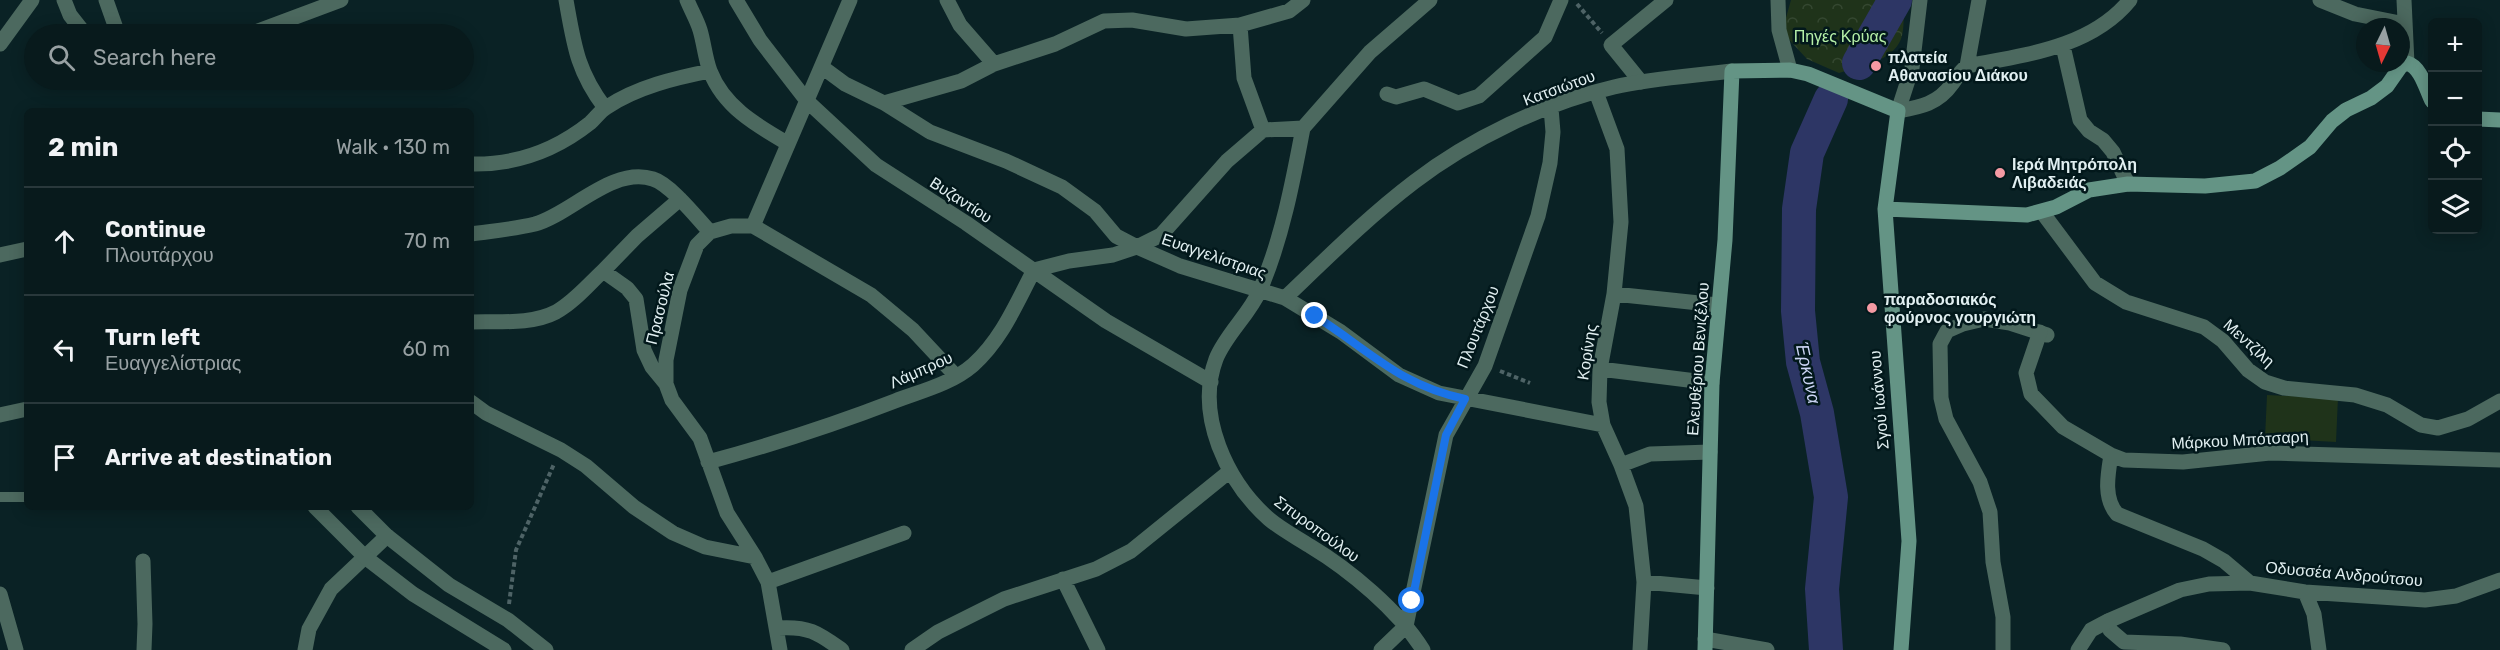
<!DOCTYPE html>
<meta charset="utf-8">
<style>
:root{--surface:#081a1c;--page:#162729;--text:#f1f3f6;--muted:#98a1a3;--line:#29383b}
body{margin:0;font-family:Rubik,sans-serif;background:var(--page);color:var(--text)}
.controls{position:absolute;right:18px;top:18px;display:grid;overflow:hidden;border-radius:9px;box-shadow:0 3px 15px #0003}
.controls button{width:54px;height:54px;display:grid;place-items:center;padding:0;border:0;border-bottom:2px solid var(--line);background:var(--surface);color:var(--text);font:30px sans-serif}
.compass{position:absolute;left:2356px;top:18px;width:54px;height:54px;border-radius:50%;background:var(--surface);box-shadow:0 3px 15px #0003;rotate:185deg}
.stop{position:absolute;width:18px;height:18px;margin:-14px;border:4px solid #1a73e8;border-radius:50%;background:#fff}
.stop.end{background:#1a73e8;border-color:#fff;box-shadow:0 2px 6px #0008}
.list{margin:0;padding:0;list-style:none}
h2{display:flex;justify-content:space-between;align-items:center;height:78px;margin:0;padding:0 24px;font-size:26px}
h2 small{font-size:20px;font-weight:400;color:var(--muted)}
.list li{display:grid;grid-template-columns:39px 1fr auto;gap:18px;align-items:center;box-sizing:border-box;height:108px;padding:0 24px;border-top:2px solid var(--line)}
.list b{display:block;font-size:22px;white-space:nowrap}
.list p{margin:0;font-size:20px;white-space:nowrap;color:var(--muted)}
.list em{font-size:20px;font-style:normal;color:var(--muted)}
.icon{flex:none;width:33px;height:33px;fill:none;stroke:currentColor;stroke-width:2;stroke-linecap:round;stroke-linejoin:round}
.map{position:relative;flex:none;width:2500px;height:650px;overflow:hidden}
.search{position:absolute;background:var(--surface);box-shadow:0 3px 15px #0003;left:24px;top:24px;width:450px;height:66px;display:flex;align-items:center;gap:15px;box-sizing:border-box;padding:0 21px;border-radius:33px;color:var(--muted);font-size:22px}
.panel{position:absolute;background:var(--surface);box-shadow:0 3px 15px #0003;left:24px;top:108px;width:450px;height:402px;border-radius:9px}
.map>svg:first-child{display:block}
</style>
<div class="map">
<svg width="2500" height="650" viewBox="0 0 2500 650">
<defs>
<pattern id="forest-crowns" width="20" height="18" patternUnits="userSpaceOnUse" patternTransform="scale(1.5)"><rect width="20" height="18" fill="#1f331a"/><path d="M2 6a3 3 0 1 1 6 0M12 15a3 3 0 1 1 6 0" fill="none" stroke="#344730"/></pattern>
</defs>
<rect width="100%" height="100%" fill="#0a2225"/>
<path fill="url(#forest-crowns)" d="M1791 0H1904C1903 12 1905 28 1901 39 1892 62 1860 66 1839 73L1807 59 1782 32Z"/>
<path fill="#1f331a" d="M2267 395 2338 398 2336 442 2265 438Z"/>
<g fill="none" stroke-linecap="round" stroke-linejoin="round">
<path stroke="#2d3665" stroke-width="34" d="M1859 63 1895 0
M1826 650 1822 589 1831 497 1817 413 1803 362 1798 311 1799 209 1807 153 1831 99"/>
<path stroke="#4e6366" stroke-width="4" stroke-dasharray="4.5 3" stroke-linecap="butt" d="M1577 4 1602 33
M1500 371 1530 383
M509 604 516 550 554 464"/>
<path stroke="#4c695f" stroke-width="10" d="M0 497H27"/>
<path stroke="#4c695f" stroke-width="15" d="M1641 82 1611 45 1666 0
M1387 94 1396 97 1424 89 1458 103 1479 96 1545 37 1561 0
M1898 111 1912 68 1920 0
M2108 621 2110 630 2124 642 2180 644 2223 650
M2003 650V617L1993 562 1990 512 1980 482 1946 419 1941 398 1940 344 1947 331 1963 324 1984 319 2010 323 2047 335"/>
<path stroke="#4c695f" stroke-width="15" d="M64 0 70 15 85 34
M106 0 118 34
M566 0C574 45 577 71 605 108
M687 0C691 10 697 20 700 30 704 43 705 58 710 71 724 107 756 125 787 143
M736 0 760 40 807 101 876 165 966 223 1106 321 1211 382
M947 0 960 25 994 64
M1778 0 1779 30 1790 70
M2320 0 2355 14 2405 24
M2404 0 2407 63
M250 34 341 0
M0 44 32 0
M2063 46 2080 120 2089 131 2103 140 2113 152 2128 184
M1967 66 1979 0
M822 67 845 84 884 103 930 132 1006 161 1062 187 1095 211 1116 236 1137 247 1180 266 1285 298 1341 332 1399 375 1439 393 1603 425
M1596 92 1617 149 1621 222 1614 294 1600 369 1599 402 1603 425 1621 465 1636 506 1644 582 1640 650
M884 103 961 81 994 64 1055 44 1104 21 1132 20 1186 29 1240 25
M1898 111C1920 107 1938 104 1952 84 1957 77 1960 71 1967 66 2024 55 2091 48 2130 0
M1303 128C1293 181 1282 239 1260 290 1249 315 1226 334 1216 359 1195 415 1227 482 1269 519 1282 530 1296 537 1310 546 1350 570 1399 611 1423 650
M1263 130 1244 78 1240 25 1289 11 1303 0
M471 164C515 165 556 150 590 123 596 118 600 111 607 107 637 87 675 78 710 71
M2042 212 2095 283 2126 302 2204 327 2223 341 2248 370 2265 382 2284 388 2355 395 2387 405 2421 425 2438 428 2468 419 2500 401
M753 226 871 295 913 330 956 376
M471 234C492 231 515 229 535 224 571 214 612 166 653 179 670 184 697 218 710 232
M0 255 27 249
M603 271 637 236 680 199
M1614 294 1718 305
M1285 298C1327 258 1368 217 1414 182 1470 139 1545 103 1614 87 1653 78 1693 76 1732 71
M471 322C498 321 531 325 556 312 574 302 588 285 603 271L627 288 636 299 644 350 652 367 666 384
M2040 332 2026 373 2031 394 2063 427 2111 455 2124 460 2183 462 2270 453 2500 460
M1600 369 1712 383
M471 402 486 413 561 450 586 466 634 507 673 533 705 547 755 557 768 582 780 650
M2111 455C2108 474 2103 498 2117 514L2203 549 2224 561 2250 583 2305 592 2425 600 2456 596 2500 580
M708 462C771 445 833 425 895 401 921 391 951 384 973 365 1002 339 1016 304 1034 270L1069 261 1113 255 1137 247 1161 235 1227 161 1263 130 1303 128 1370 52 1430 0
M1621 465 1650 454 1710 452
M755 557 727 513 700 438 672 400 666 384V360L680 290 697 245 710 232 731 226H753L850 0
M143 561 145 624 144 650
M1063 579 1098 650
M768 582 904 533
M1644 582 1707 588
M2305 592 2314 614 2319 650
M0 594 16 650
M778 628C809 626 818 633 842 650
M1705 639 1767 650
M305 650 309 629 331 589 387 536
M912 650 938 632 1004 599 1096 569 1131 551 1230 471
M1381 650 1406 626 1446 435 1485 366 1538 216 1550 163 1553 132 1551 108
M2078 650 2091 630 2108 621 2180 590 2209 584 2250 583"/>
<path stroke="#4c695f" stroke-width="15" d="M0 415 27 409
M315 507 365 557 413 594 504 650
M358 507 387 536 449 585 508 620 546 650"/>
<path stroke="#649485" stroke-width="15" d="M2478 119 2500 120
M1885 209 2027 215 2056 207 2089 190 2128 184 2205 186 2255 181 2280 168 2310 147 2332 121 2346 110 2371 98 2387 86 2401 66 2407 63C2421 67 2426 89 2432 101
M1705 650 1712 383 1725 240 1732 71 1790 70 1808 74 1898 111 1885 209 1909 541 1901 650"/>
</g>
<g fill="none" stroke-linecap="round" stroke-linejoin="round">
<path stroke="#1a73e8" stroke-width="8" d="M1315 316C1369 350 1399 385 1465 399L1446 435 1412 601"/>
</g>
<g fill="#f49aa3" stroke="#02181b" stroke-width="2">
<circle cx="1876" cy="66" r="6"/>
<circle cx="2000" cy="173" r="6"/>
<circle cx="1872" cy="308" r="6"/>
</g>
<g text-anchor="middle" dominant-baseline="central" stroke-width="5" stroke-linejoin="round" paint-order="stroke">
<g font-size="16" fill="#b6f0a8" stroke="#02181b">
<text x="1840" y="36">Πηγές Κρύας</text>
</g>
<g font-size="16" font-weight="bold" fill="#e1eff1" stroke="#02181b" text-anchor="start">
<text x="1888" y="57">πλατεία<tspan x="1888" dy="18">Αθανασίου Διάκου</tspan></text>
<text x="2012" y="164">Ιερά Μητρόπολη<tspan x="2012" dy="18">Λιβαδειάς</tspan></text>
<text x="1884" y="299">παραδοσιακός<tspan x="1884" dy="18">φούρνος γουργιώτη</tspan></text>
</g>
<g font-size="16" fill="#e1eff1" stroke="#02181b">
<text transform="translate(1559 88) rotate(-20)">Κατσιώτου</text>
<text transform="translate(961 200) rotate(33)">Βυζαντίου</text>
<text transform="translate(1214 256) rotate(19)">Ευαγγελίστριας</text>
<text transform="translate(660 308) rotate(-76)">Πρασούλα</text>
<text transform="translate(1478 327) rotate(-68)">Πλουτάρχου</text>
<text transform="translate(2249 343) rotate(42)">Μεντζίλη</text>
<text transform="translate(1587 352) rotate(-81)">Κορίνης</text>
<text transform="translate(1698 359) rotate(-86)">Ελευθέριου Βενιζέλου</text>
<text transform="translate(921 370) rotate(-24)">Λάμπρου</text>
<text transform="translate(1879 400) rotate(-95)">Σγού Ιωάννου</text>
<text transform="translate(2240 440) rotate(-3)">Μάρκου Μπότσαρη</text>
<text transform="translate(1317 529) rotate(36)">Σπυροπούλου</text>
<text transform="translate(2344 574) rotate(5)">Οδυσσέα Ανδρούτσου</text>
</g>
<g font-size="18" font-style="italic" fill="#cbd4f4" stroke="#02181b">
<text transform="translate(1808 373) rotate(78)">Έρκυνα</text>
</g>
</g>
</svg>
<div class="controls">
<button>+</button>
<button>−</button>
<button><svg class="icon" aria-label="locate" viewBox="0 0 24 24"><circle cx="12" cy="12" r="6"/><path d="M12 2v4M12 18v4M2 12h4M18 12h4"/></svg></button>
<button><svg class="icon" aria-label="layers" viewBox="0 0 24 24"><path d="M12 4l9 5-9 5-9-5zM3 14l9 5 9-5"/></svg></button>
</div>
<svg class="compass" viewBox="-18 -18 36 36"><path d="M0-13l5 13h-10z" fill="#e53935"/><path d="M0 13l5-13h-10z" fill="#98a1a3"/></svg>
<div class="stop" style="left:1412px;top:601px"></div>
<div class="stop end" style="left:1315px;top:316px"></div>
<div class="search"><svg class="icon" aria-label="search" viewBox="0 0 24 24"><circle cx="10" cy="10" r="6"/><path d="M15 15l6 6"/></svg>Search here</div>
<section class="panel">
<h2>2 min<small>Walk · 130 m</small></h2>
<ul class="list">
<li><svg class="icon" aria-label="ahead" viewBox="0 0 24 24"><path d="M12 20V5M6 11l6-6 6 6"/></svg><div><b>Continue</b><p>Πλουτάρχου</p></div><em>70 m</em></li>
<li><svg class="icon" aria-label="left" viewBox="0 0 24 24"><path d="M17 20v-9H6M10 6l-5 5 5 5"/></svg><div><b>Turn left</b><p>Ευαγγελίστριας</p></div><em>60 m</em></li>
<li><svg class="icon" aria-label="arrive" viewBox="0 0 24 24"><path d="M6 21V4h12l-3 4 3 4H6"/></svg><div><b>Arrive at destination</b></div></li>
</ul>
</section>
</div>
